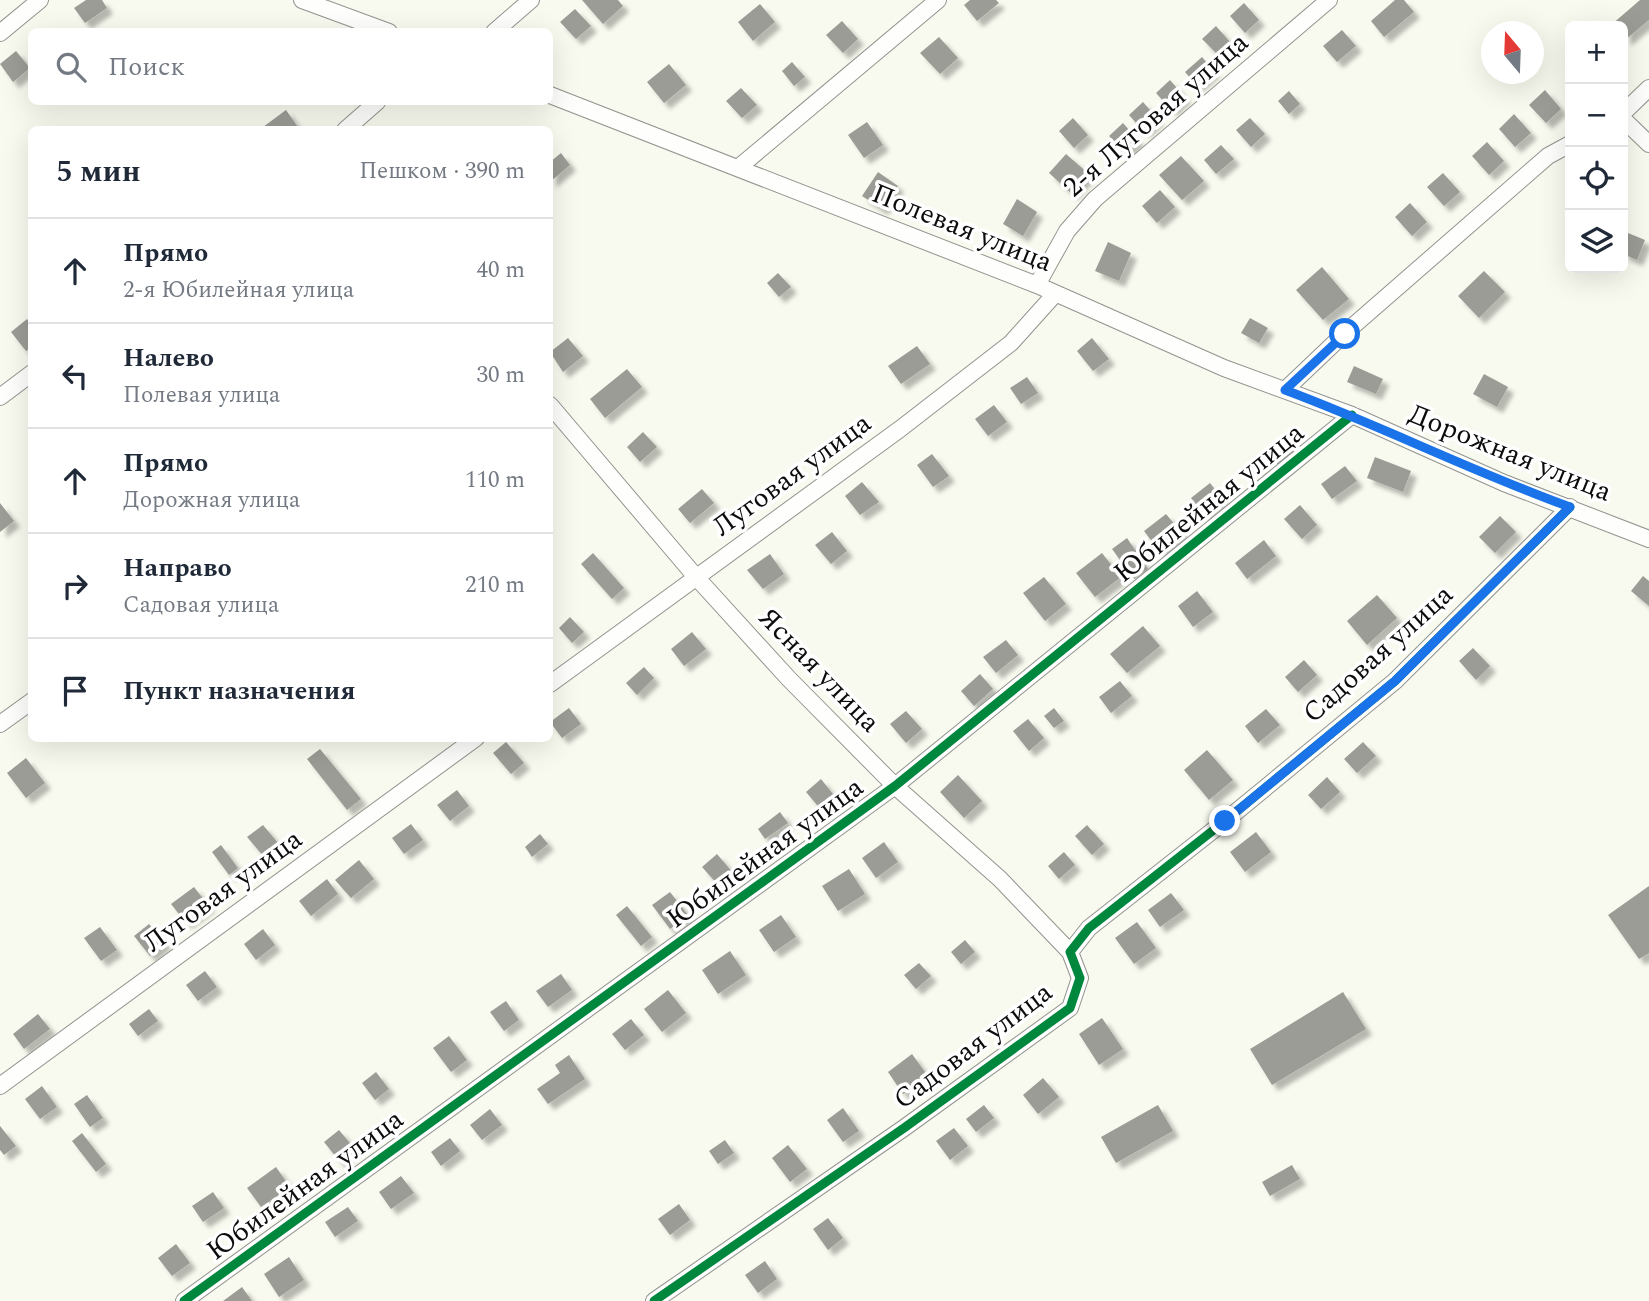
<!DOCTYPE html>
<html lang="ru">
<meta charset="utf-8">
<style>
:root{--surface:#fff;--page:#f6f6f7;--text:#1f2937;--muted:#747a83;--line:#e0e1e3}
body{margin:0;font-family:Spectral,serif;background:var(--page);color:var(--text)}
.controls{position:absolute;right:21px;top:21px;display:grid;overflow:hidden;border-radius:10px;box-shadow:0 7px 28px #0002}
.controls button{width:63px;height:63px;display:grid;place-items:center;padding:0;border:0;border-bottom:2px solid var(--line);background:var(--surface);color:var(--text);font:35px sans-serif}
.compass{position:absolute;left:1481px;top:21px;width:63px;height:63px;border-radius:50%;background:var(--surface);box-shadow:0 7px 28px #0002;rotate:341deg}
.stop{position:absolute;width:21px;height:21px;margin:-16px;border:5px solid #1a73e8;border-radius:50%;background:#fff}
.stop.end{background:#1a73e8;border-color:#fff;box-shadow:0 2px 7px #0008}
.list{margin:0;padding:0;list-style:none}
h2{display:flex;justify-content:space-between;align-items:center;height:91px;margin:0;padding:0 28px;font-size:30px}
h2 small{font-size:23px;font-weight:400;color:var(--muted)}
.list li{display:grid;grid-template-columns:46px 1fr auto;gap:21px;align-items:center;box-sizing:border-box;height:105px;padding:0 28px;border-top:2px solid var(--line)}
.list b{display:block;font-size:26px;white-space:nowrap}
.list p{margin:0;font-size:23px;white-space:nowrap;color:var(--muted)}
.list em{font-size:23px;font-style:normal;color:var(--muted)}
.icon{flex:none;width:38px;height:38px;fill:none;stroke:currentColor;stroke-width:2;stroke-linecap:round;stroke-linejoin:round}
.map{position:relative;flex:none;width:1649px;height:1301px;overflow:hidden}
.search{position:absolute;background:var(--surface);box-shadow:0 7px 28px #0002;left:28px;top:28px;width:525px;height:77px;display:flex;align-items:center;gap:18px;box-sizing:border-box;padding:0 24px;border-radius:10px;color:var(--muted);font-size:26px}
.panel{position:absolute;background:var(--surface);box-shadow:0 7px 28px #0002;left:28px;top:126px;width:525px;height:616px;border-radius:10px}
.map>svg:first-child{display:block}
</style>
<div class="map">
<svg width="1649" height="1301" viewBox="0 0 1649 1301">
<defs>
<filter id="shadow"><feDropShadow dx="6" dy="6" stdDeviation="2" flood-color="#0004"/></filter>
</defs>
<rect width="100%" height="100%" fill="#f8faef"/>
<path fill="#9c9c96" filter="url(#shadow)" d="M86 0H102L107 8 85 23 74 8Z
M582 0H618L623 6 603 24Z
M970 0H996L999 3 977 21 964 5Z
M1395 0H1404L1414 12 1384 37 1371 21Z
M1640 0H1649V20L1625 40 1623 26 1611 25Z
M1244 3 1259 20 1245 33 1230 16Z
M760 4 775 22 753 41 738 22Z
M575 9 591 26 576 39 560 22Z
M842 21 858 39 843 53 826 35Z
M1216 26 1231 43 1218 55 1202 39Z
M1342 30 1356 46 1337 62 1323 46Z
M939 37 958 58 940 74 920 53Z
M16 51 30 68 13 82 0 64Z
M1202 57 1214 71 1197 86 1185 72Z
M792 62 805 77 794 86 782 71Z
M669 64 686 85 664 103 647 82Z
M1170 80 1185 97 1171 110 1156 93Z
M741 88 757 105 742 118 726 101Z
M1545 90 1561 109 1546 123 1529 105Z
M1289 91 1300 104 1289 114 1278 101Z
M1143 102 1158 119 1144 132 1129 115Z
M286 110 300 130H259Z
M1514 114 1531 133 1515 147 1499 129Z
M1073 118 1088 135 1074 148 1059 131Z
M1250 118 1265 134 1251 147 1236 130Z
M867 122 883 145 864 158 848 135Z
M1123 123 1138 140 1124 152 1109 136Z
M1487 142 1504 161 1489 175 1472 156Z
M1221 145 1234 159 1216 174 1204 160Z
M561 153 570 165 550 182V162Z
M1066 154 1089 174 1072 194 1049 173Z
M1181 156 1204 181 1182 200 1159 175Z
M878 172 898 186 882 209 862 196Z
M1443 173 1460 192 1444 206 1427 187Z
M1160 190 1175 207 1157 223 1142 206Z
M1017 199 1037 212 1023 236 1003 224Z
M1410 203 1427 222 1412 236 1395 217Z
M1623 231 1645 240 1637 260 1623 254Z
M1108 242 1131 253 1119 281 1095 271Z
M1322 267 1349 299 1323 320 1296 290Z
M1484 271 1505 292 1479 318 1458 296Z
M778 273 791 287 779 297 767 283Z
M1250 318 1268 328 1259 343 1241 333Z
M27 319 32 325V347L26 351 11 332Z
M568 338 583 356 563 372 550 352Z
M1092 338 1109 359 1093 371 1077 351Z
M917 346 930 364 901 384 888 366Z
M1354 366 1383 379 1376 394 1347 382Z
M627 369 642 387 605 418 590 399Z
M1484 374 1508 387 1497 407 1473 394Z
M1027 377 1038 393 1021 404 1010 388Z
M994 405 1007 422 988 436 975 419Z
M643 432 657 447 640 462 627 447Z
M1284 433 1297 448 1278 465 1266 450Z
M932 454 949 476 933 487 917 465Z
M1375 457 1411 471 1403 492 1367 478Z
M1345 466 1357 481 1332 499 1321 484Z
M862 482 879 502 860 515 845 496Z
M1210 483 1223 499 1204 515 1191 498Z
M702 489 714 503 690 523 678 509Z
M0 503 14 521 0 532Z
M1300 505 1317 525 1302 539 1284 519Z
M1166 514 1182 533 1159 551 1144 531Z
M1500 516 1516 532 1495 553 1479 537Z
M832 532 847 551 831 564 815 545Z
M1127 538 1148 569 1134 579 1112 549Z
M1264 540 1276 556 1247 579 1235 563Z
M593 553 624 588 612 599 581 564Z
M1102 553 1121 577 1095 597 1076 573Z
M770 554 784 574 763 589 747 570Z
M1643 576 1649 581V606L1631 591Z
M1044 577 1066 604 1045 621 1023 593Z
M1197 591 1213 612 1193 627 1178 606Z
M1377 595 1397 618 1367 645 1347 621Z
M570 617 584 632 572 643 559 628Z
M1143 626 1160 646 1127 673 1110 654Z
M692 632 706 649 684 666 671 649Z
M1006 640 1018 655 996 673 983 657Z
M1473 648 1490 666 1476 680 1459 661Z
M1304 660 1317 675 1298 692 1285 677Z
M644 667 654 678 637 695 626 683Z
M980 674 993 689 974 706 961 691Z
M1120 681 1132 696 1111 713 1099 697Z
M569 708 581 724 562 738 550 722Z
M1054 708 1064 721 1054 728 1044 716Z
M1266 709 1280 725 1258 743 1245 726Z
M906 711 922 729 906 743 890 724Z
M1028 719 1044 738 1029 751 1013 731Z
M506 742 524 763 511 774 493 753Z
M1363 742 1376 756 1357 773 1344 759Z
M320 749 361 799 347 810 307 759Z
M1207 750 1233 780 1209 800 1184 770Z
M26 758 45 783 26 798 7 773Z
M958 775 982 801 964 818 940 792Z
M1327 777 1340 792 1321 809 1308 795Z
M821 779 837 799 822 811 806 792Z
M457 790 469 806 450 821 437 805Z
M780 812 788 823 765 839 758 829Z
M411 824 423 840 404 854 392 838Z
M263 825 279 844 264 857 247 837Z
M1087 825 1104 844 1092 855 1075 836Z
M1256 832 1271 852 1245 872 1230 852Z
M540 834 548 844 532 857 525 847Z
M884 842 898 862 876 878 862 858Z
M221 845 238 868 229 875 212 852Z
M1064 852 1075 865 1059 879 1048 866Z
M717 854 734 874 719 886 702 867Z
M359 860 374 879 351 898 335 880Z
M849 869 865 894 838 911 822 886Z
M327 879 338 894 311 916 299 901Z
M1649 886V953L1639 959 1608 915Z
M194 887 209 906 186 923 171 904Z
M670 892 688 915 670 929 652 905Z
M1171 893 1184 910 1160 927 1148 910Z
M627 906 652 937 641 946 616 915Z
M781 915 796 937 774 952 759 930Z
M1137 922 1156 948 1134 964 1115 938Z
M149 924 165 943 150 956 134 936Z
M100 927 117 950 101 961 84 938Z
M263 929 275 945 256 960 244 944Z
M965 940 975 952 961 964 951 952Z
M730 951 746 975 718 994 702 970Z
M919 963 931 976 916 989 904 975Z
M205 971 217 987 198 1001 186 985Z
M561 974 572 990 548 1007 536 991Z
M668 990 686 1013 662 1032 644 1009Z
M1343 992 1366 1029 1272 1085 1250 1049Z
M506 1001 519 1020 504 1031 490 1012Z
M149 1009 158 1021 138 1036 129 1024Z
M38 1014 50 1029 24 1049 13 1034Z
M1102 1018 1123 1049 1099 1065 1079 1034Z
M631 1019 644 1035 625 1050 612 1034Z
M449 1036 467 1060 451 1072 433 1048Z
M912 1054 928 1076 903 1094 888 1072Z
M569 1055 585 1079 548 1104 537 1089 560 1073 555 1065Z
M376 1072 389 1089 375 1100 362 1083Z
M1043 1078 1059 1097 1038 1114 1023 1095Z
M42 1086 57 1107 40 1119 25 1099Z
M87 1095 103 1118 90 1127 74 1104Z
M984 1105 994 1118 976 1132 966 1119Z
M1158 1105 1173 1131 1116 1163 1101 1137Z
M843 1108 859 1131 843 1142 827 1120Z
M490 1109 502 1125 482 1140 470 1125Z
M0 1126 16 1146 4 1155 0 1150Z
M954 1128 968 1146 950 1160 936 1141Z
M339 1130 355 1149 340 1162 324 1142Z
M82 1133 106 1164 96 1172 72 1141Z
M450 1138 460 1151 441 1166 431 1152Z
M725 1140 734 1153 718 1164 709 1151Z
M788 1145 807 1169 790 1182 772 1158Z
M1292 1165 1300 1179 1270 1196 1262 1182Z
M276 1167 290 1187 261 1207 247 1188Z
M401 1176 414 1193 391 1209 379 1192Z
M213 1192 224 1208 203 1222 192 1206Z
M679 1204 690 1220 670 1235 658 1219Z
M348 1207 358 1221 335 1237 325 1222Z
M828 1218 843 1238 828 1250 813 1229Z
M176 1244 190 1263 172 1276 158 1258Z
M289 1257 304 1280 279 1297 264 1274Z
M765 1261 777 1279 758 1293 745 1275Z
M242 1287 252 1301H223Z"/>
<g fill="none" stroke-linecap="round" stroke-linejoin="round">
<defs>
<path id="minor" d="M302 0 389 32
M494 32 531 0
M0 33 40 0
M550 95 1037 285 1224 368 1352 415 1504 483 1649 539
M1623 113 1649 88
M1623 119 1649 144
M345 130 377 102
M738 168 938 0
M1037 285 1067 231 1095 199 1329 0
M1285 390 1345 333 1548 156 1570 144
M0 397 32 373
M550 405 696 577 789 679 895 786 1000 879 1070 952
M550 684 900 429 1011 343 1055 294
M0 724 32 701
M0 1086 476 738
M184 1301 895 786 1352 415
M654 1301 904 1128 1070 1008 1080 978 1070 952 1089 928 1225 821 1395 681 1570 507"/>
</defs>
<use href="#minor" stroke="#92938e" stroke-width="18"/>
<use href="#minor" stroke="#fefefd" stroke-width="16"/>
<defs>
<path id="cycleway" d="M184 1301 895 786 1352 415
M654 1301 904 1128 1070 1008 1080 978 1070 952 1089 928 1225 821 1395 681 1570 507"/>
</defs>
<use href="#cycleway" stroke="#fff" stroke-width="13"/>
<use href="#cycleway" stroke="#00873e" stroke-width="9"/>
</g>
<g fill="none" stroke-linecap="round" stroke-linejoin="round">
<path stroke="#1a73e8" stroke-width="9" d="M1225 821 1395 681 1570 507C1473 472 1382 426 1285 390L1345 334"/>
</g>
<g text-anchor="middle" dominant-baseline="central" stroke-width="7" stroke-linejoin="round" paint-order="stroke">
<g font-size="28" fill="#0c0c0c" stroke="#fff">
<text transform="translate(1156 115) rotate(-41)">2-я Луговая улица</text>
<text transform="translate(962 228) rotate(22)">Полевая улица</text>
<text transform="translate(1510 453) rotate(22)">Дорожная улица</text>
<text transform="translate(792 475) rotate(-36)">Луговая улица</text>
<text transform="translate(1209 503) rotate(-39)">Юбилейная улица</text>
<text transform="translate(1378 654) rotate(-42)">Садовая улица</text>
<text transform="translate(819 670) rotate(46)">Ясная улица</text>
<text transform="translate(765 853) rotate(-36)">Юбилейная улица</text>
<text transform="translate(223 891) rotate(-36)">Луговая улица</text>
<text transform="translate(973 1046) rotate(-37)">Садовая улица</text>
<text transform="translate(305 1185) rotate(-36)">Юбилейная улица</text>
</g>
</g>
</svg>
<div class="controls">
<button>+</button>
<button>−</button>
<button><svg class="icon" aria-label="locate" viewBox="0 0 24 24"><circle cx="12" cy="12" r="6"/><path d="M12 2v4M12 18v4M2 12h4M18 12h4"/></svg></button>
<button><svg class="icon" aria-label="layers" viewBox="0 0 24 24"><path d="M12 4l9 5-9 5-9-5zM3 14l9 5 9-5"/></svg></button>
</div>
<svg class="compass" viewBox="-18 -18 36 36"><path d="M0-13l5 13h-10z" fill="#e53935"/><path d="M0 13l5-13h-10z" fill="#747a83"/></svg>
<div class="stop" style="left:1345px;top:334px"></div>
<div class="stop end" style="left:1225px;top:821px"></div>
<div class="search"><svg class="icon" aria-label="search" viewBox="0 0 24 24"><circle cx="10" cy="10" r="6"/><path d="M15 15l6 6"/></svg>Поиск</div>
<section class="panel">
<h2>5 мин<small>Пешком · 390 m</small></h2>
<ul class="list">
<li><svg class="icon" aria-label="ahead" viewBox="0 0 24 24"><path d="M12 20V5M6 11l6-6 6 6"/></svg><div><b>Прямо</b><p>2-я Юбилейная улица</p></div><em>40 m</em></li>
<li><svg class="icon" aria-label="left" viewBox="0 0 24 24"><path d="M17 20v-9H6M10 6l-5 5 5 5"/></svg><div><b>Налево</b><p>Полевая улица</p></div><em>30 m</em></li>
<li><svg class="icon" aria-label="ahead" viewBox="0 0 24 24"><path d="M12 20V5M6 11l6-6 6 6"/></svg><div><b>Прямо</b><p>Дорожная улица</p></div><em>110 m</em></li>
<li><svg class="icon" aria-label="right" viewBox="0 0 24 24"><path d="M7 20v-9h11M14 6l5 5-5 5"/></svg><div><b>Направо</b><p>Садовая улица</p></div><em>210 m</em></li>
<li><svg class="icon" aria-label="arrive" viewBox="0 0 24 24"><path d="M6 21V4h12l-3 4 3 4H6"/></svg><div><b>Пункт назначения</b></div></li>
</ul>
</section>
</div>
